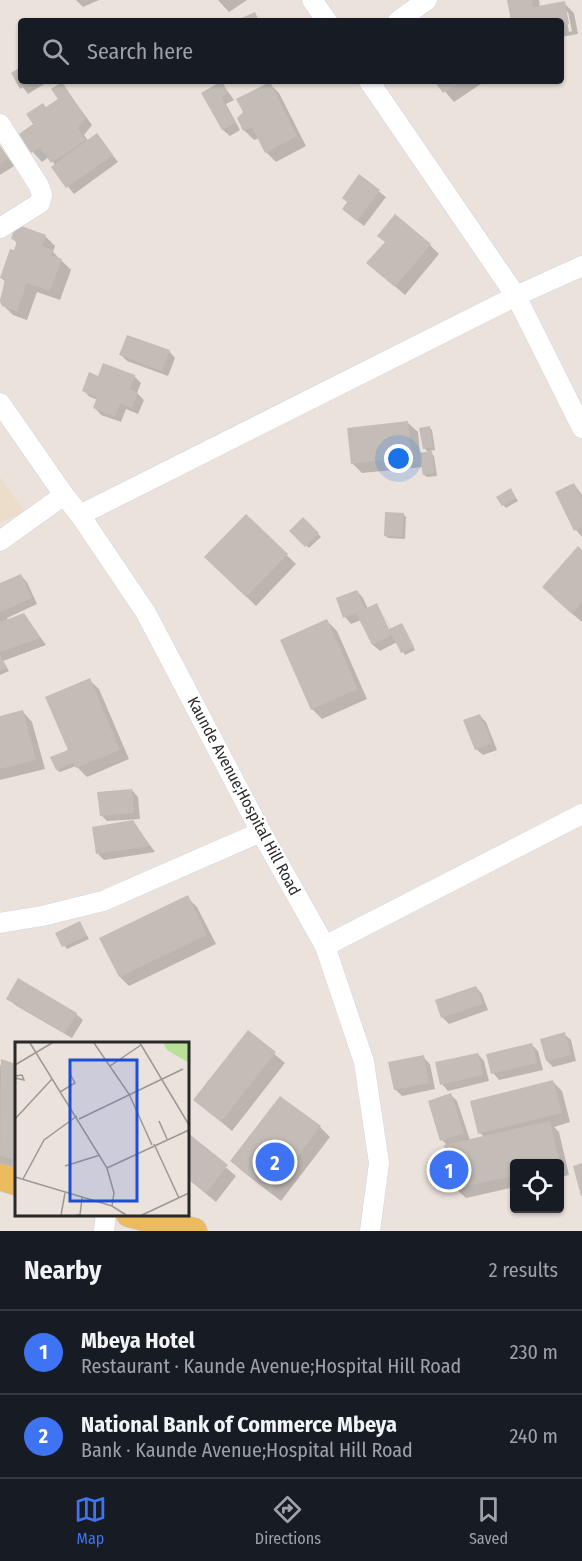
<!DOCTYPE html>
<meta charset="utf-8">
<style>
:root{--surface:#171b24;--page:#242831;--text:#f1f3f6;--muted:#9ea1a6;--line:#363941;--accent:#3e74f4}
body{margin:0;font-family:"Fira Sans Condensed",sans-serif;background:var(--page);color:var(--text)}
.controls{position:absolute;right:18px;bottom:18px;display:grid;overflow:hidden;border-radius:6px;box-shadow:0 2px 4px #0004}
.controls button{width:54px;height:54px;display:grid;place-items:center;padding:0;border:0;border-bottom:2px solid var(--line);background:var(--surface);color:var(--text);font:30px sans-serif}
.you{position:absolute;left:399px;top:459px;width:21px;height:21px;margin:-15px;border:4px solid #fff;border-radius:50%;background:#1a73e8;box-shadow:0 0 0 9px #1a73e833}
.badge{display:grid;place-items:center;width:39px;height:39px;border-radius:50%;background:var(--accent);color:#fff;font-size:20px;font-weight:700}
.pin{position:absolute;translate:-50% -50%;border:3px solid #fff;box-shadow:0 2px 6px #0006}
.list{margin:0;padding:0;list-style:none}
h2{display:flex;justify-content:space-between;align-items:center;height:78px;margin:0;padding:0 24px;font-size:26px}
h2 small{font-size:20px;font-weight:400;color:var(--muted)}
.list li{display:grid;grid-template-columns:39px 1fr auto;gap:18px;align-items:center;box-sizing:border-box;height:84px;padding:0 24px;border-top:2px solid var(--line)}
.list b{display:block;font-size:22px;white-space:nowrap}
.list p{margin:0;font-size:20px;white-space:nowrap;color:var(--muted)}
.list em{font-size:20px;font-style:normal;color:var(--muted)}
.icon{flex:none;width:33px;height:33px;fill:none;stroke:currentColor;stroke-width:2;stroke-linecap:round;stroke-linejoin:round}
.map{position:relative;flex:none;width:582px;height:1231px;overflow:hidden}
.search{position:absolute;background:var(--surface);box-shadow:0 2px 4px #0004;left:18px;right:18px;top:18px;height:66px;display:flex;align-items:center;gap:15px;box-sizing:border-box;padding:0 21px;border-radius:6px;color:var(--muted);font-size:22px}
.sheet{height:246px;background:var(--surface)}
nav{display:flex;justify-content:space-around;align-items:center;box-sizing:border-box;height:84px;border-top:2px solid var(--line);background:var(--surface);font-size:16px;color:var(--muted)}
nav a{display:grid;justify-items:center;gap:3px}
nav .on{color:var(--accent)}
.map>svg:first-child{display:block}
</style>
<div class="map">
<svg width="582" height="1231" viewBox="0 0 582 1231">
<rect width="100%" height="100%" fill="#ebe2db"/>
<path fill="#ecddca" d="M0 477 25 512 0 522Z"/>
<path fill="#0003" fill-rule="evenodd" d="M76 0H99L83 7Z
M218 0H247L229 12Z
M509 0H539L540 7 564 3 574 13 578 34 561 37V21H513ZM565 12H568L572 31 569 32Z
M21 69V81H49L28 94 13 74Z
M436 81H485L454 102Z
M222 83 234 100 226 104 240 130 230 136 223 130 203 93Z
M62 84 92 125 84 135 89 142 97 135 118 162 74 194 53 168 56 166 49 157 42 162 33 152 35 124 46 108 60 99Z
M270 84 279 93 306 146 276 162 266 152 259 138 254 140 245 131 239 118Z
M0 146 14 166 0 175V183Z
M359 176 386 197 364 226 350 215 348 202Z
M45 236 55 246 53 252 71 270 60 300 37 292 27 320 13 315 3 305 0 300 6 282 1 278 18 244 13 239Z
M386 242 430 245 439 254 405 295 368 263Z
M169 351 175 358 168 376 127 361 121 355Z
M134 376 141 383 137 393 144 400 138 414 126 409 121 422 101 415 95 408 98 400 90 397 84 391 99 378Z
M408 423 418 432 420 454 429 453 424 448 429 427 432 430 435 450 429 451 434 456 437 476 427 477 424 475 423 467 362 473 352 463Z
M574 484 582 495V537L576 530Z
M513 493 518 501 506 508 498 498Z
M403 514 406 517 405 539 388 538 385 535Z
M246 516 296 564 256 606 206 557Z
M303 519 321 537 309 548 291 531Z
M582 552V622L553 597Z
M20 575 27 582 37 604 7 618 8 620 24 615 46 645 3 661 9 671 0 675V585Z
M357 591 363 598 368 609 388 631H392L382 611 392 630 402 625 415 650 405 655 397 642 380 651 373 645 361 620 351 624 345 617Z
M327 621 337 631 367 699 322 719 312 709Z
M89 680 99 689 129 759 87 777 76 766 60 772 57 770 67 752Z
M23 712 32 722 45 769 0 780V717Z
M479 715 486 722 497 750 483 755 476 749Z
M132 790 138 797 140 819 107 821 101 815Z
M133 822 155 852 104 860 98 854Z
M187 897 197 907 216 944 129 986 120 977Z
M80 923 89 939 67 949 57 934Z
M476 987 482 994 488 1010 449 1024 443 1018 437 1001Z
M8 998 76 1014 83 1020 72 1038 15 1005Z
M248 1032 285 1063 232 1131 195 1100Z
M564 1034 571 1040 576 1061 553 1067 547 1061Z
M532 1045 538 1051 543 1070 499 1080 493 1073Z
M478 1054 484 1061 489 1081 448 1091 442 1084Z
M423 1057 430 1064 435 1089 402 1096 395 1089Z
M2 1061 16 1065V1168L0 1164V1067Z
M552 1081 562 1091 570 1122 554 1127 559 1132 569 1175 560 1177V1164H514V1187L466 1198 456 1189 446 1144 442 1140 451 1095 457 1101 470 1140 484 1137 480 1133Z
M281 1098 320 1127 330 1137 281 1201 242 1171 232 1161Z
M188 1135 236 1176 216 1202 188 1179Z"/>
<path fill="#c3bcb7" d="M507 0H532L533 7 565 1 569 24 561 26V21H511Z
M255 12 259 21H235Z
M21 67V81H33L20 89 11 73Z
M222 81 228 93 221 97 235 123 222 130 201 93Z
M434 81H462L443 93Z
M62 82 86 118 78 128 86 140 51 163 40 147 31 153 19 134 33 124 26 114 43 103 46 107 58 99 51 89Z
M270 82 297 136 265 153 252 127 243 131 237 118 243 112 236 99Z
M97 133 113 155 66 188 51 167Z
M0 146 8 159 0 164Z
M359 174 380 190 357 221 342 209 347 202 342 198Z
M395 214 431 244 395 287 366 263 385 242 377 236Z
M16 224 46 235 42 246 53 250 51 255 62 259 50 291 27 283 17 311 2 306 0 302 5 279 0 278 10 249 14 250 17 241 11 239Z
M127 335 170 350 162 371 119 355Z
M103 363 135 375 130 389 138 392 132 408 120 404 115 417 93 408 97 397 82 391 89 372 98 376Z
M408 421 412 457 351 464 347 428Z
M430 426 433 447 423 449 419 428Z
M432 451 435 473 423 475 419 453Z
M574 483 582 499V527L574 531 555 492Z
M511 488 516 498 502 506 496 497Z
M385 512 404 513 402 537 384 536Z
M246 514 288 554 246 597 204 557Z
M303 517 319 533 305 547 289 531Z
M578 546 582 550V602L572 614 542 587Z
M21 574 32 598 0 612V583Z
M357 590 365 609 377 603 389 629 402 623 414 647 401 653 392 635 372 645 356 613 343 618 336 598Z
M24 613 41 638 0 652V622Z
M327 619 358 689 311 710 280 640Z
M0 654 7 668 0 671Z
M90 678 120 750 76 768 73 763 56 770 50 757 68 750 45 697Z
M23 710 36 760 0 769V716Z
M480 714 492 743 475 750 463 720Z
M132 789 134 813 100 816 97 792Z
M133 820 150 846 96 854 92 827Z
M188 895 207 935 119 977 99 938Z
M80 921 87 936 62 947 55 933Z
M18 978 77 1013 65 1033 6 999Z
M476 986 483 1004 441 1018 435 1000Z
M248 1030 276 1052 221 1122 193 1100Z
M565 1032 571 1055 546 1061 540 1039Z
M532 1043 537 1063 491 1074 486 1054Z
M478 1053 483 1075 440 1085 435 1062Z
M424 1055 429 1083 394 1090 388 1062Z
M1 1059 16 1064V1160L0 1156Z
M553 1080 562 1113 478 1134 470 1101Z
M451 1093 464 1133 440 1141 428 1101Z
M280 1096 321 1126 271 1192 230 1161Z
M550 1121 560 1164H514V1176L454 1189 444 1145Z
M188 1133 228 1165 206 1193 188 1179Z
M582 1163V1196H581L573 1166Z"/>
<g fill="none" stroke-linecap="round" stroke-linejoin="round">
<defs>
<path id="minor" d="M312 0 327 21
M398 21 427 0
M369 81 516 296 582 428
M0 124 39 186 42 195 40 203 0 228
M0 403 64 495 80 515 146 613 261 832 325 946 364 1062 379 1163 370 1231
M80 515 516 296 582 266
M0 541 64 495
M0 923 42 916 103 901 261 832
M325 946 582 814
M104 1231 106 1214"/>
<path id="major" d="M0 1177 16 1182
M129 1214 194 1231"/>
</defs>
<use href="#minor" stroke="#d0d5e1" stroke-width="21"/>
<use href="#major" stroke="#c3c3c3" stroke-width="27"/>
<use href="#minor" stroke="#fff" stroke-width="20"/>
<use href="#major" stroke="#ecbb5e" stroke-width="26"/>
</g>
<g text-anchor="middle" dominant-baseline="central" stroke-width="4.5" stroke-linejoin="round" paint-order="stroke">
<g font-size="16" fill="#292929" stroke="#fff">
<text transform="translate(244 796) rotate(62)">Kaunde Avenue;Hospital Hill Road</text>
</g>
</g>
<g transform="translate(15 1042)">
<rect width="174" height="174" fill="#ebe2db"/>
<path d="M148 1H174V21L152 8Z" fill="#b9e098"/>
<path fill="none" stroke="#9d9894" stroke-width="1.5" d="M15 1 92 126 99 151 97 164M79 1 114 52 137 103M125 1 174 83M0 23 37 1M95 24 126 3M0 34 7 33 9 38 0 36M45 50 60 41 55 32M0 77 37 37M64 77 168 27M144 79 152 97M139 102 164 156M50 124 85 113M92 126 174 88M0 135 97 164 111 173M8 137 29 98 62 74M46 173 50 151M61 173H65L67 156M127 173 174 151"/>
<path fill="#1d4ed8" fill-opacity="0.15" stroke="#1d4ed8" stroke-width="3" d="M55 18H122V159H55Z"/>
<rect width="174" height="174" fill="none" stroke="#292929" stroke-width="3"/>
</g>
</svg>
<div class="controls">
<button><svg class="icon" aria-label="locate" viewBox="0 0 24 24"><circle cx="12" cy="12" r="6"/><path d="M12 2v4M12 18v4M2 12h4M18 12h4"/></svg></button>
</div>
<div class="you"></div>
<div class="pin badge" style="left:449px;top:1170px">1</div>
<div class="pin badge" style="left:275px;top:1162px">2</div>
<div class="search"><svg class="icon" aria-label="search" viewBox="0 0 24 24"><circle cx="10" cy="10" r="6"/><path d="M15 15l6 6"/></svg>Search here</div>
</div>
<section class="sheet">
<h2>Nearby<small>2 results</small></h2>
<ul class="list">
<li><span class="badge">1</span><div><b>Mbeya Hotel</b><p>Restaurant · Kaunde Avenue;Hospital Hill Road</p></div><em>230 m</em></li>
<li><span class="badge">2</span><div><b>National Bank of Commerce Mbeya</b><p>Bank · Kaunde Avenue;Hospital Hill Road</p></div><em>240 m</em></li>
</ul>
</section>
<nav>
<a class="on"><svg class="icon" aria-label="map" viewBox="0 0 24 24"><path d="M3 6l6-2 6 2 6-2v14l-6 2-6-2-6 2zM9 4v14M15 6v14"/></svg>Map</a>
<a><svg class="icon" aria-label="directions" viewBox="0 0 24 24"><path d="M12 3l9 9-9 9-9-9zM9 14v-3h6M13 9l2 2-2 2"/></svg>Directions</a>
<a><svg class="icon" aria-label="saved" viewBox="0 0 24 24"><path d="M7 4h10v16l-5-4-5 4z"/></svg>Saved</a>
</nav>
